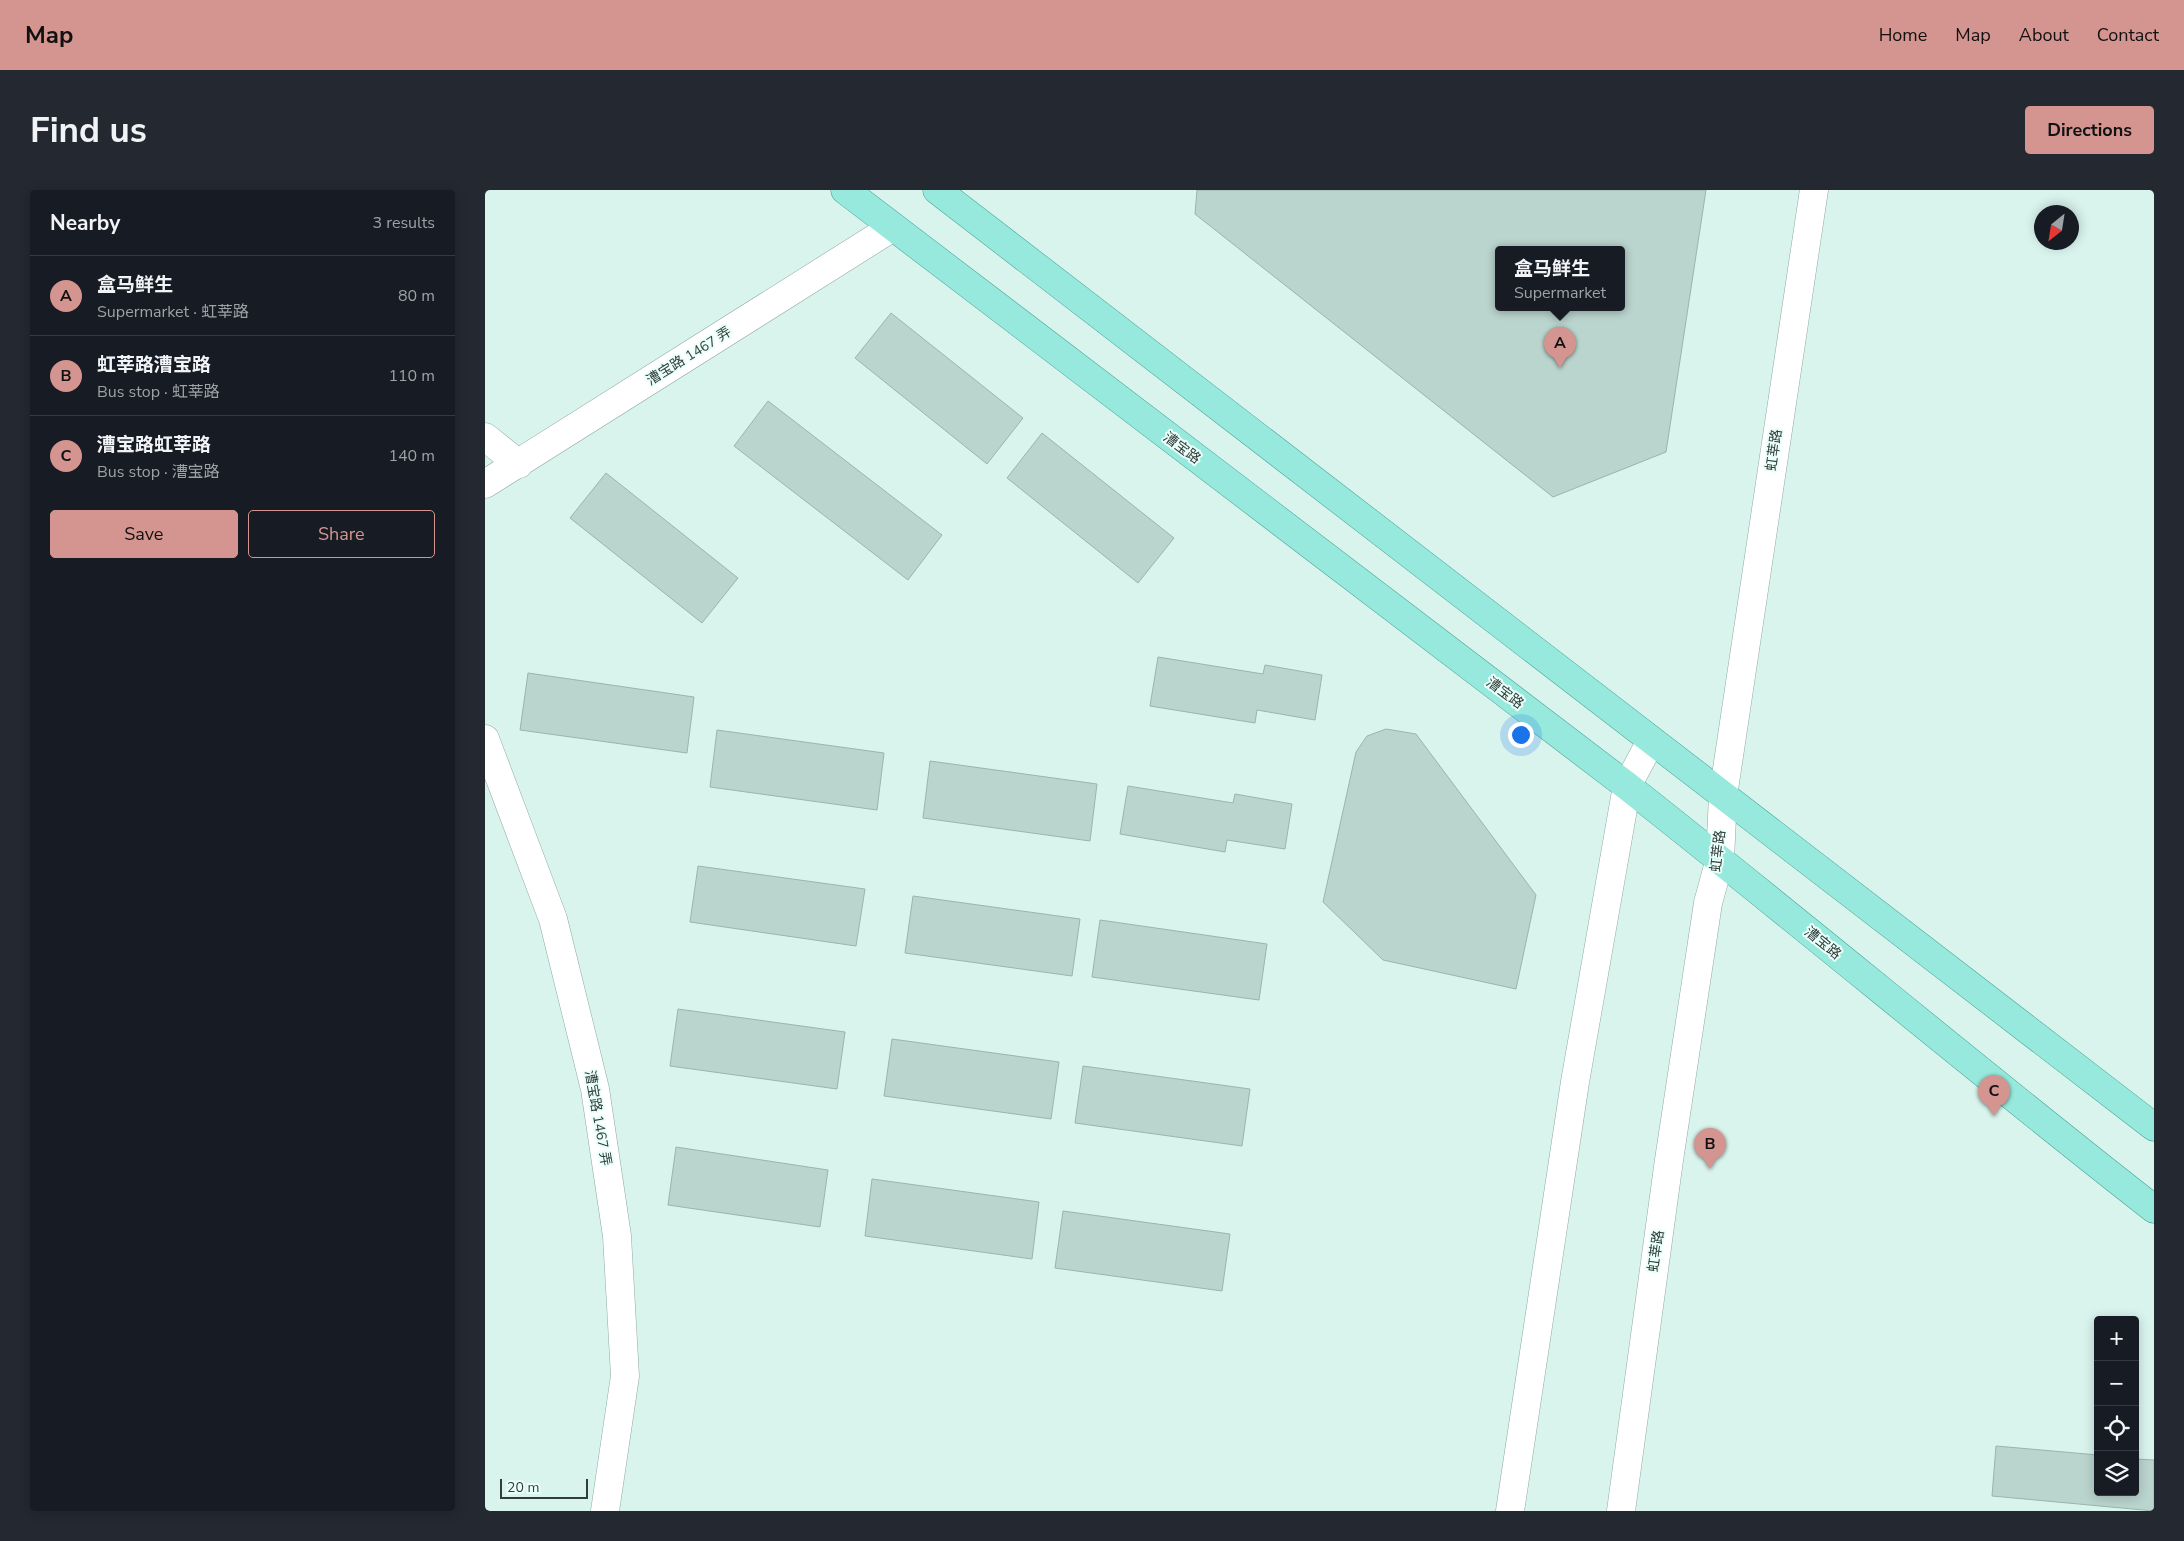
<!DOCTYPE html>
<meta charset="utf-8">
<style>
:root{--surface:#171b24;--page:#242831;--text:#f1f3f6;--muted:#9ea1a6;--line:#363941;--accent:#d49490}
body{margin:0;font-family:"Nunito Sans","Noto Sans SC",sans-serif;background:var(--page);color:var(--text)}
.controls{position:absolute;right:15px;bottom:15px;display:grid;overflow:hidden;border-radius:5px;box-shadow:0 2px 12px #0003}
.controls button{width:45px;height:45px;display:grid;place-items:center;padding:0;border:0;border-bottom:1px solid var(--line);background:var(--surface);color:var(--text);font:25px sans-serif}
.compass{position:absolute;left:1549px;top:15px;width:45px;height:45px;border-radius:50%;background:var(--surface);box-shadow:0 2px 12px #0003;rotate:210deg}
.scale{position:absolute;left:15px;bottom:12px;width:88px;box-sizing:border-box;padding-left:5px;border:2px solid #323d3a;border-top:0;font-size:14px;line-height:18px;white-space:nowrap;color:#323d3a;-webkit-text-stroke:4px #eafffa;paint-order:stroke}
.you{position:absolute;left:1035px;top:544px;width:18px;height:18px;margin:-12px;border:4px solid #fff;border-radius:50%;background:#1a73e8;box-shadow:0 0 0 8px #1a73e833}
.badge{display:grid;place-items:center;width:32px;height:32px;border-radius:50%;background:var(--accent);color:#111;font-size:16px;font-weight:700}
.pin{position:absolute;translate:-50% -41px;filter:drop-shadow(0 1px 2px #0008)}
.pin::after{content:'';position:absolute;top:26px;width:18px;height:15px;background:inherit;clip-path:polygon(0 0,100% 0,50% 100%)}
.popup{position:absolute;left:1010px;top:56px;width:130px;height:65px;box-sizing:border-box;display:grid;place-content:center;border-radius:5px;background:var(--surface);filter:drop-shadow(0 1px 4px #0005);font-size:16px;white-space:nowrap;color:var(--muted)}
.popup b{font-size:19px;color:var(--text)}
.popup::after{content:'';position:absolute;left:50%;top:100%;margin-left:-10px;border:10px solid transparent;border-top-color:var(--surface)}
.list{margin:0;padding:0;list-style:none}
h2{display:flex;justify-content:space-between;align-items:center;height:65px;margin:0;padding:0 20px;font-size:21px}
h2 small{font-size:16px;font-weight:400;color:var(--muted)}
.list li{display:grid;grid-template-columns:32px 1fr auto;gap:15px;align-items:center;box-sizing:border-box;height:80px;padding:0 20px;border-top:1px solid var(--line)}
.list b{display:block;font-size:19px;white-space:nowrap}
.list p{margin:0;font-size:16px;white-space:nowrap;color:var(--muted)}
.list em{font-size:16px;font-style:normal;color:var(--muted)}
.actions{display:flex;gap:10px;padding:15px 20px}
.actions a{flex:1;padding:11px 0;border:1px solid var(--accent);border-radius:5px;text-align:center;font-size:18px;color:var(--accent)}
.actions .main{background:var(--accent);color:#111}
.icon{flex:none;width:28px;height:28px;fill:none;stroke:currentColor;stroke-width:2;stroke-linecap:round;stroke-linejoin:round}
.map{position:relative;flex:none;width:1669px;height:1321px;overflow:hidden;border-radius:5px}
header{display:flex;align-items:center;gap:30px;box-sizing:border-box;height:70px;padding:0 25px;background:var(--accent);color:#111}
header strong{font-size:24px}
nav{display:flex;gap:28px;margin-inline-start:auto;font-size:18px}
.intro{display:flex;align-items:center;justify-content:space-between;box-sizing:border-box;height:120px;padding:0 30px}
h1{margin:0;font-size:35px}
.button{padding:12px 22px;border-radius:5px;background:var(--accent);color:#111;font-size:18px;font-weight:700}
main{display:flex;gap:30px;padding:0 30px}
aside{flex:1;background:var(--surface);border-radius:5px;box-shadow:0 2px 12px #0003}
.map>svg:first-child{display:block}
</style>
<header>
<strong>Map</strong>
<nav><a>Home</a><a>Map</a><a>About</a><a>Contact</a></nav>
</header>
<div class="intro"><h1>Find us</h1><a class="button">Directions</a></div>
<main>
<aside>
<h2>Nearby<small>3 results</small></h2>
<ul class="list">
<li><span class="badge">A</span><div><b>盒马鲜生</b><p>Supermarket · 虹莘路</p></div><em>80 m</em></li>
<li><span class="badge">B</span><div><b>虹莘路漕宝路</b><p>Bus stop · 虹莘路</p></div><em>110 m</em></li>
<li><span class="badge">C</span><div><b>漕宝路虹莘路</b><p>Bus stop · 漕宝路</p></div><em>140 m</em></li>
</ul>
<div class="actions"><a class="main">Save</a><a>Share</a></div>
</aside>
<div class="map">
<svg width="1669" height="1321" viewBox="0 0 1669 1321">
<rect width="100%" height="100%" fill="#d9f3ed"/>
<path fill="#bad4ce" stroke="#9bb4ae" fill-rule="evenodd" d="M712 0H1221L1181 262 1068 307 710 24ZM1014 59H1136V117H1014Z
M406 123 538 228 502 274 370 168Z
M283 211 457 345 423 390 249 256Z
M557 243 689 348 653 393 522 288Z
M121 283 253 388 217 433 85 328Z
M673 467 778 484 780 475 837 485 830 530 772 520 770 533 665 516Z
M43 483 209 507 202 563 35 540Z
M901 539 931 544 1051 705 1031 799 898 770 838 712 871 562 882 546Z
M232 540 399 563 392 620 225 597Z
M445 571 612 594 605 651 438 628Z
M643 596 748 613 750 604 807 614 800 659 742 650 740 662 635 644Z
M213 676 380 699 371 756 205 732Z
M428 706 595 729 587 786 420 763Z
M615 730 782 754 774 810 607 787Z
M193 819 360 842 352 899 185 876Z
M407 849 574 872 566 929 399 906Z
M598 876 765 899 757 956 590 933Z
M191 957 343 980 335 1037 183 1015Z
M387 989 554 1012 547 1069 380 1046Z
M578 1021 745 1044 737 1101 570 1078Z
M1511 1256 1613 1265V1302H1650V1269L1669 1270V1321L1507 1306Z"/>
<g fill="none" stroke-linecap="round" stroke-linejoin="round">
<defs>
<path id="minor" d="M0 247 34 274
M0 294 408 37
M0 549 68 729 110 899 132 1046 140 1186 120 1321
M1025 1321 1090 892 1142 596 1166 551
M1136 1321 1184 970 1223 713 1235 669 1238 606 1329 0"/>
<path id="major" d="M360 0 1142 596C1319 735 1491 880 1669 1019
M452 0 1669 937"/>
</defs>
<use href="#minor" stroke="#91aaa4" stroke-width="29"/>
<use href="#major" stroke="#46a494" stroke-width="29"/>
<use href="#minor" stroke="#fff" stroke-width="28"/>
<use href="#major" stroke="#96e9dc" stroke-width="28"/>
</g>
<g text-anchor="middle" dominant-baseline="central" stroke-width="4" stroke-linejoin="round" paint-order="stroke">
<g font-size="14" fill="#323d3a" stroke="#eafffa">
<text transform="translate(204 166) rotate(-32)">漕宝路 1467 弄</text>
<text transform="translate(697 258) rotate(37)">漕宝路</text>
<text transform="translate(1289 260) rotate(-82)">虹莘路</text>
<text transform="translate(1020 503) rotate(37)">漕宝路</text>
<text transform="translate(1233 661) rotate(-83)">虹莘路</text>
<text transform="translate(1338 753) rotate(39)">漕宝路</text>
<text transform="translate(113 928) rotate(80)">漕宝路 1467 弄</text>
<text transform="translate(1171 1061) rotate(-82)">虹莘路</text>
</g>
</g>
</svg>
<div class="controls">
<button>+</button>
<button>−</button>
<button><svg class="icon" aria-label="locate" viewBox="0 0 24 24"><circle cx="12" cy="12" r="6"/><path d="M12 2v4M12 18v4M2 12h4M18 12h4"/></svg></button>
<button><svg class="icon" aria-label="layers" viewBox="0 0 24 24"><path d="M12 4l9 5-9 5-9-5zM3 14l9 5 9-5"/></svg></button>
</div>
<svg class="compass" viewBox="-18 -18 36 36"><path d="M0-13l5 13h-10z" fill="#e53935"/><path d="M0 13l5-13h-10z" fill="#9ea1a6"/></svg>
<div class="scale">20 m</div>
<div class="you"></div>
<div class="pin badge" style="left:1075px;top:178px">A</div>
<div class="popup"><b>盒马鲜生</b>Supermarket</div>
<div class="pin badge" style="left:1225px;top:979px">B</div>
<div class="pin badge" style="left:1509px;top:926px">C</div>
</div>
</main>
